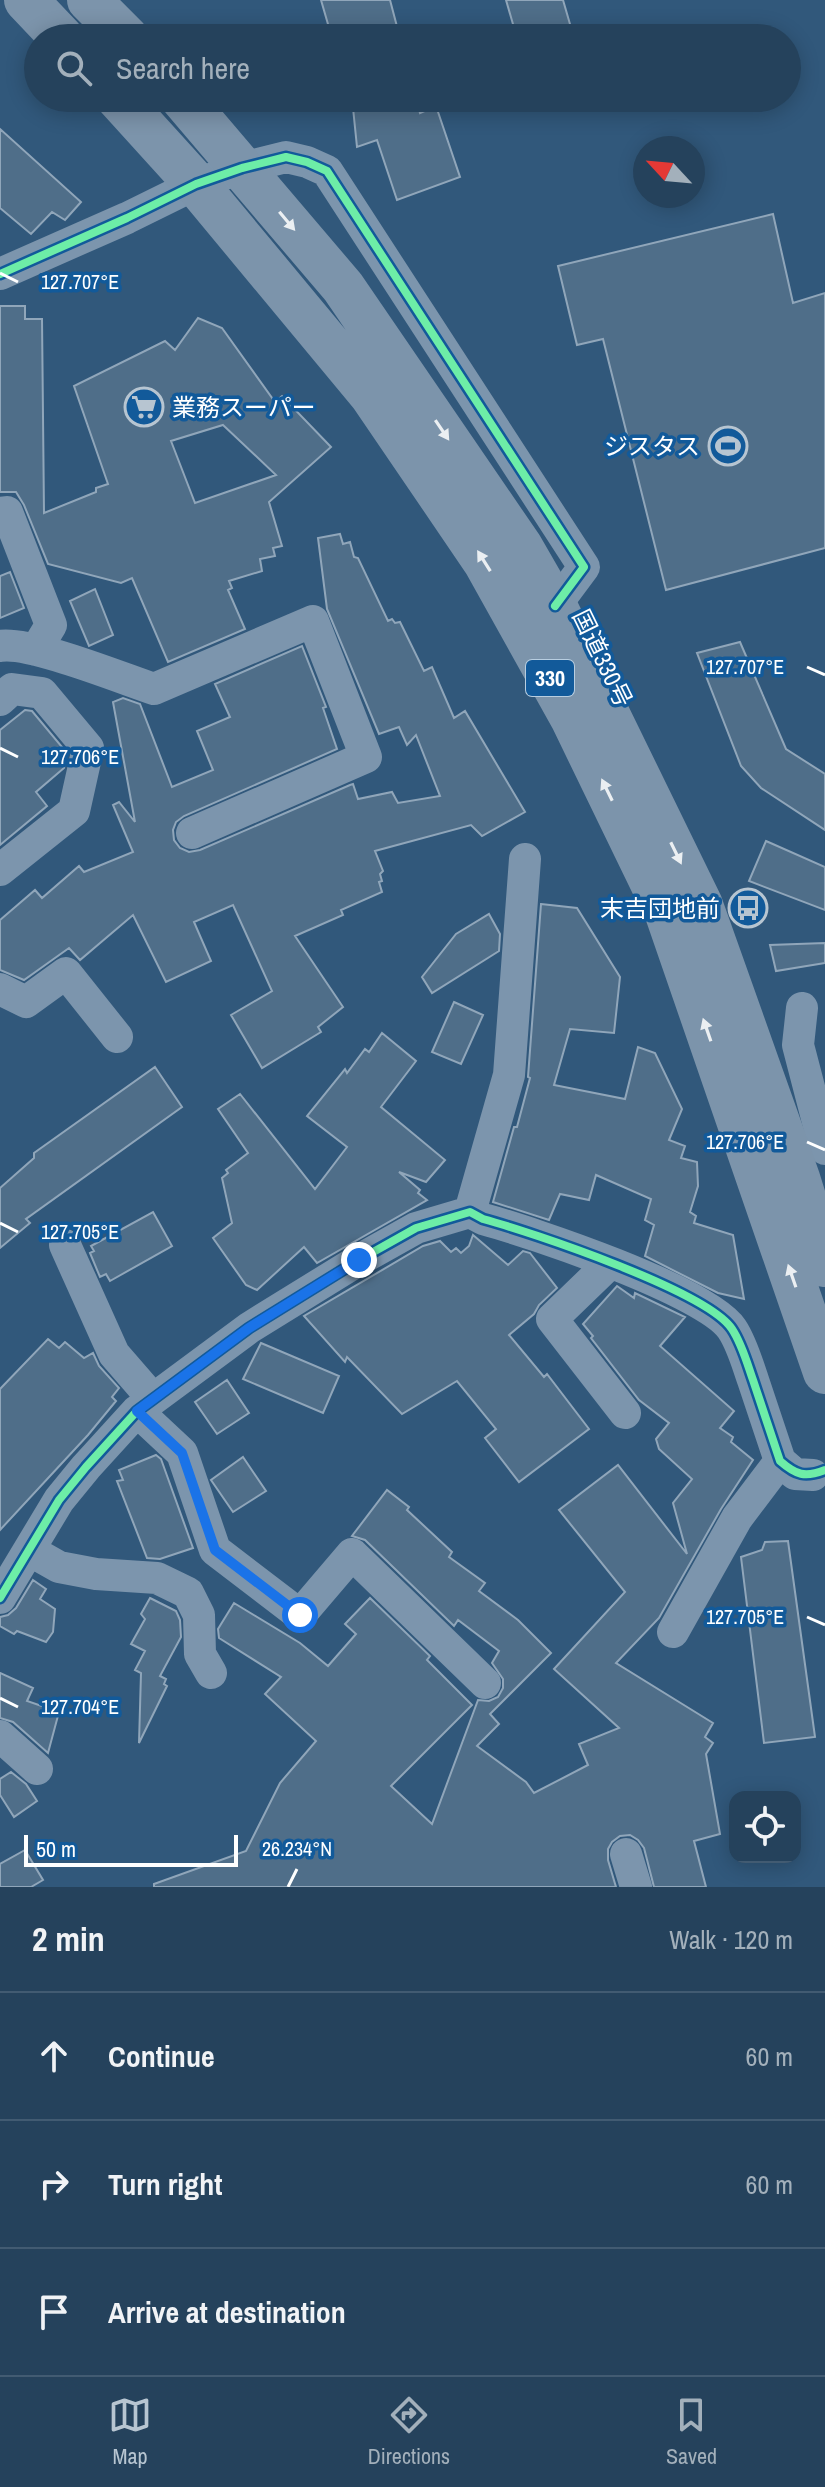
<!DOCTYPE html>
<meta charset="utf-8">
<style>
:root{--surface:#25425c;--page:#2d4962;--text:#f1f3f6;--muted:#a3b0bb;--line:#425b72;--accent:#b7c5d1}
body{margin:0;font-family:"Archivo Narrow","Noto Sans JP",sans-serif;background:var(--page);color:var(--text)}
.controls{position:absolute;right:24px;bottom:24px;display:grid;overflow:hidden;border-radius:16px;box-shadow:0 4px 20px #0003}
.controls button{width:72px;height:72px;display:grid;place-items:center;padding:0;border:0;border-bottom:2px solid var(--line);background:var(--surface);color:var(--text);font:40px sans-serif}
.compass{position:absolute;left:633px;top:136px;width:72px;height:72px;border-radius:50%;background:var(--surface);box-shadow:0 4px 20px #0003;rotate:296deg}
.scale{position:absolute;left:24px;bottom:20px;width:214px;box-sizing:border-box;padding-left:8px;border:4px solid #fff;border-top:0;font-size:22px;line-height:28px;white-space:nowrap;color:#fff;-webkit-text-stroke:6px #125a9a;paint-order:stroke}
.stop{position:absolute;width:24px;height:24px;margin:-18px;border:6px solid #1a73e8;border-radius:50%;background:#fff}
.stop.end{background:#1a73e8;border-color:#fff;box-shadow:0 2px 8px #0008}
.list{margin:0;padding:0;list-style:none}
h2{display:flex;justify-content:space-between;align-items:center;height:104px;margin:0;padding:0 32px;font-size:34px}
h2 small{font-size:26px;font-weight:400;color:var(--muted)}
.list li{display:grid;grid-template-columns:52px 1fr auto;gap:24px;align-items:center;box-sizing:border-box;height:128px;padding:0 32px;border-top:2px solid var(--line)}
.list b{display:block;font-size:30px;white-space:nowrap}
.list em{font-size:26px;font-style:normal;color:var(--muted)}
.icon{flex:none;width:44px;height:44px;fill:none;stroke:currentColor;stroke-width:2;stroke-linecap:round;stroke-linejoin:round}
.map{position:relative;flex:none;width:825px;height:1887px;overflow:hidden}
.search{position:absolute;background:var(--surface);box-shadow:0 4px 20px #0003;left:24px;right:24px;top:24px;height:88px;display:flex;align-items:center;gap:20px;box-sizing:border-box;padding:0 28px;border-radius:44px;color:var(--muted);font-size:30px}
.sheet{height:488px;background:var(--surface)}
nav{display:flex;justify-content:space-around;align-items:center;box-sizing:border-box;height:112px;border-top:2px solid var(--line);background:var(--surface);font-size:22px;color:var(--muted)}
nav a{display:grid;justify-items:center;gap:4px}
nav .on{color:var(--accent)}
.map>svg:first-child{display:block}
</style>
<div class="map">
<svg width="825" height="1887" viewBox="0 0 825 1887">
<rect width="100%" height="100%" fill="#31587b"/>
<path fill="#4f6e89" stroke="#90a6ba" stroke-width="2" fill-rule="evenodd" d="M321 0H390L400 38H332Z
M506 0H563L572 31 549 38H517Z
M352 98H416L420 113 436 106 460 177 397 200 377 140 357 147Z
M0 129 81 202 65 220 52 212 31 234 0 208Z
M773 214 793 303 825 293V548L666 590 603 339 577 345 558 266Z
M0 306H25V319H42L44 513 96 492V488L108 484 74 386 165 341 175 350 198 318 222 328 275 402 282 396 331 447 269 502 282 546 273 548 275 556 260 559 262 571 229 581 232 588 228 590 245 629 168 662 132 578 121 583 48 564 24 505 16 492H0ZM223 425 276 475 195 503 171 441Z
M340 534 343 544 350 542 354 557 358 558 388 621 392 619 395 623 400 622 424 671 432 667 454 718 465 711 525 812 482 836 471 825 375 851 383 871 380 874 382 881 379 882 382 892 341 910 343 915 295 936 343 1007 318 1027 321 1032 262 1068 231 1015 272 991 233 905 194 922 211 961 166 982 133 915 80 960 69 948 24 980 0 970V920L35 890 42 898 79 866 84 872 133 852 113 805 119 802 135 822 113 702 123 698 140 704 172 787 213 770 197 731 230 717 215 684 302 646 326 707 323 708 337 749 184 816 176 822 173 830 174 840 180 848 189 852 200 850 350 785 353 784 358 799 392 792 398 803 440 796 416 735 407 745 399 727 379 734 327 609 318 538Z
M10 572 24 608 0 618V576Z
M95 589 113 635 89 646 70 601Z
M740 642 786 749 825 774V830L761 788 741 766 697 653Z
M25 710 32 711 67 753 64 768 36 792 47 806 0 845V730Z
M766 841 825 867V910L749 881Z
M541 904 577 908 620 977 614 1033 570 1029 554 1085 625 1099 638 1047 655 1053 682 1109 669 1140 685 1146 681 1158 697 1162 698 1186 690 1212 696 1216 694 1223 733 1235 744 1299 718 1293 645 1256 654 1225 645 1220 651 1199 596 1175 589 1200 560 1194 549 1220 493 1202 514 1127H517L530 1078 528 1077Z
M489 914 500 934 499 951 432 993 422 977 456 934Z
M825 943V963L776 971 770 945Z
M454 1002 483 1015 461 1064 432 1052Z
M382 1033 416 1061 381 1107 445 1160 426 1182 399 1172 420 1190 418 1193 427 1200 317 1263 304 1247 257 1290 246 1285 213 1238 232 1223 222 1178 228 1173 226 1170 248 1153 218 1109 240 1094 315 1189 347 1147 307 1116 345 1069 347 1073 365 1049 369 1052Z
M155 1067 182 1107 26 1219 30 1223 0 1248V1188L34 1158V1153Z
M153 1212 172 1246 110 1281 106 1274 100 1277 90 1253 94 1251 91 1246Z
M473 1235 508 1265 523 1251 530 1253 557 1288 539 1305 534 1314 509 1335 544 1377 547 1374 589 1429 519 1482 485 1438 496 1429 457 1381 402 1414 347 1357 345 1362 304 1316 423 1246 440 1241 451 1252 456 1248 461 1253 469 1246Z
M617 1286 634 1298 635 1293 685 1317 660 1346 734 1411 720 1428 733 1437 731 1442 753 1460 721 1509 659 1618 616 1663 713 1723 705 1737 713 1743 706 1754 720 1834 694 1841 706 1887H654L644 1848 638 1840 630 1835 620 1836 612 1842 608 1849V1860L616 1887H154V1884L246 1851 280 1783 316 1741 265 1694 281 1677 219 1638 218 1629 234 1603 300 1643 328 1666 356 1634 345 1624 370 1598 430 1656 427 1660 472 1705 391 1786 432 1824 478 1700 489 1701 498 1697 503 1688V1679L492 1663 499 1651 458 1620 454 1626 365 1540 352 1536 387 1490 409 1507 407 1510 452 1552 449 1557 485 1583 479 1591 518 1620 551 1653 490 1714 499 1724 477 1746 526 1782 534 1793 588 1765 579 1744 619 1728 554 1669 625 1592 559 1510 618 1465 687 1554 673 1503 692 1479 659 1449 656 1439 669 1423 639 1400 591 1338 593 1336 583 1324Z
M48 1339 59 1348 65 1342 84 1358 93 1353 99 1366 119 1388 112 1397 116 1401 88 1435 0 1530V1389Z
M261 1343 339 1376 323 1413 243 1379Z
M227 1380 249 1413 217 1434 195 1402Z
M156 1455 161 1459 193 1548 160 1559 147 1558 117 1481 123 1480 119 1470Z
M243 1457 266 1491 233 1512 211 1480Z
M788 1541 815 1737 764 1743 741 1557 762 1550 765 1542Z
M33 1580 46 1589 40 1599 55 1609 53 1632 46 1642 17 1631 14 1634 0 1626V1617L8 1615 16 1608Z
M150 1598 176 1611 180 1620 181 1637 160 1676 166 1679 164 1684 167 1686 139 1743 141 1673 135 1670 145 1651 131 1644 145 1619 141 1614Z
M0 1673 33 1688 27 1701 59 1712 48 1753 13 1722 0 1718Z
M11 1772 26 1784 37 1801 14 1817 0 1795V1779Z
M25 1850 43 1880 31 1887H0V1864Z"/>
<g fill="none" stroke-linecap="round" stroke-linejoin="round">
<path stroke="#7c95ad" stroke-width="32" d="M0 274 127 218 196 184 242 168 286 157 307 162 327 171 584 567 555 606
M0 513 7 512 51 625 36 650
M0 646C30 641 121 678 154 689L313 621 366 757 192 833
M0 700 12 689 42 693 88 748 74 811 0 870
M0 989 26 1002 66 973 117 1037
M802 1008 798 1045 825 1149
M470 1212 509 1075 525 859
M65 1245 114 1354 153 1399
M610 1263 552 1319 625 1413
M137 1411 182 1453 215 1550 300 1615 352 1554 485 1683
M29 1550 59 1567 96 1574 157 1578 188 1593 199 1615 200 1654 211 1673
M0 1598 59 1500 86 1467 137 1411 249 1328 359 1260 416 1228 470 1212 483 1219C531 1232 707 1291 732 1329 742 1344 747 1363 753 1380 762 1407 771 1434 780 1461L795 1474 813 1475
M673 1632 737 1518 780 1461
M0 1736 37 1769
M626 1854 636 1887"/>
<path stroke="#7c94ab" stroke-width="44" d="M26 0 62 38
M89 0 127 38
M118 98 196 184 372 396 485 562 572 718 667 914 825 1372
M182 98 343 287 521 547 555 606 701 905 798 1178 825 1265"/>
<defs>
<path id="cycleway" d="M0 274 127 218 196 184 242 168 286 157 307 162 327 171 584 567 555 606
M0 1598 59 1500 86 1467 137 1411 249 1328 359 1260 416 1228 470 1212 483 1219C531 1232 707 1291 732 1329 742 1344 747 1363 753 1380 762 1407 771 1434 780 1461 796 1475 805 1478 825 1470"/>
</defs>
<use href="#cycleway" stroke="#125a9a" stroke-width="13"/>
<use href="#cycleway" stroke="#6deda7" stroke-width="8"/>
</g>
<defs><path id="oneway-solid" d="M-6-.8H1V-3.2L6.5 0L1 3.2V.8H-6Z" transform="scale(2)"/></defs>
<g fill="#ebeff2">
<use href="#oneway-solid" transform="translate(287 221) rotate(50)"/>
<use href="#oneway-solid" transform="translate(442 430) rotate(56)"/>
<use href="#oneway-solid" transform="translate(484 561) rotate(-122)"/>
<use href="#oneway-solid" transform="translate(607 790) rotate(-116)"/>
<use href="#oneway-solid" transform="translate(676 853) rotate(64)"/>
<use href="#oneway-solid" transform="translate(707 1030) rotate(-109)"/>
<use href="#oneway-solid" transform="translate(792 1276) rotate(-109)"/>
</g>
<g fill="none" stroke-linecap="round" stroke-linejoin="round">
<path stroke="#1a73e8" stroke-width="10" d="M300 1615 215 1550 182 1453 137 1411 249 1328 359 1260"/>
</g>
<path fill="none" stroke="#fff" stroke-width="3" d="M0 273 18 282M807 667 825 675M0 748 18 757M807 1142 825 1150M0 1223 18 1232M807 1617 825 1625M0 1698 18 1707M288 1887 297 1869"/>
<defs>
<symbol id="supermarket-ring" viewBox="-11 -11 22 22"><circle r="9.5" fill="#125a9a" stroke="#b7c5d1" stroke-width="1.5"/><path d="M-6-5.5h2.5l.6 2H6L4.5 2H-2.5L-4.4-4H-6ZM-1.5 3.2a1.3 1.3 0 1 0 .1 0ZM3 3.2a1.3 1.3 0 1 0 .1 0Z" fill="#b7c5d1"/></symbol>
<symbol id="stadium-ring" viewBox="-11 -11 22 22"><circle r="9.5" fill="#125a9a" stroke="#b7c5d1" stroke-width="1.5"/><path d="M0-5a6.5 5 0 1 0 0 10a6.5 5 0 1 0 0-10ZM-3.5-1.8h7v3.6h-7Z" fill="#b7c5d1"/></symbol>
<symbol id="bus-ring" viewBox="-11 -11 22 22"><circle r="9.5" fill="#125a9a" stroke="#b7c5d1" stroke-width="1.5"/><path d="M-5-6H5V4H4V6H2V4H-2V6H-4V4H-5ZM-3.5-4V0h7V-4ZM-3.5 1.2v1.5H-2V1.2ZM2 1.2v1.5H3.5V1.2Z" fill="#b7c5d1"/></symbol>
</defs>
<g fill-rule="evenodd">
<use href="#supermarket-ring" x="122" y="385" width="44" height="44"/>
<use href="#stadium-ring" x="706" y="424" width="44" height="44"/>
<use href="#bus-ring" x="726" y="886" width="44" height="44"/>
</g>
<g text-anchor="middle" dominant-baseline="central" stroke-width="7" stroke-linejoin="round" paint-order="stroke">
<rect fill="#125a9a" stroke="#b8cee1" stroke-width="2" x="526" y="660" width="48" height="36" rx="6"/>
<g font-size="22" font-weight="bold" fill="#fff">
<text x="550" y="678">330</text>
</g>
<g font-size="24" fill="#fff" stroke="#125a9a" text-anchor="end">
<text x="172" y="407" text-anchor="start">業務スーパー</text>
<text x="700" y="446">ジスタス</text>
<text x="720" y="908">末吉団地前</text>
</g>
<g font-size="24" fill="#fff" stroke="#125a9a">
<text transform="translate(603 658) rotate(64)">国道330号</text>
</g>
</g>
<g font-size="20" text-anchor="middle" fill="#fff" stroke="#125a9a" stroke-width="7" stroke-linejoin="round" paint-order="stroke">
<text x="80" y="289">127.707°E</text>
<text x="745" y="674">127.707°E</text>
<text x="80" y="764">127.706°E</text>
<text x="745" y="1149">127.706°E</text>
<text x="80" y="1239">127.705°E</text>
<text x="745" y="1624">127.705°E</text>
<text x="80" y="1714">127.704°E</text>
<text x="297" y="1856">26.234°N</text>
</g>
</svg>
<div class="controls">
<button><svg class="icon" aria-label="locate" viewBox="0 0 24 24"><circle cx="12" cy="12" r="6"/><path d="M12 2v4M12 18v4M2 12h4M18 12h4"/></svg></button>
</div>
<svg class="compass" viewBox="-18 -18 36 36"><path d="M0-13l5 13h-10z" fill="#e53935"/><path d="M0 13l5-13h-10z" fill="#a3b0bb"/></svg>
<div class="scale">50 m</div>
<div class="stop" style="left:300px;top:1615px"></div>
<div class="stop end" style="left:359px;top:1260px"></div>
<div class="search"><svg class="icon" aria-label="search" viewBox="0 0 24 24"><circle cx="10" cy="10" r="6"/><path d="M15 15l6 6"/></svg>Search here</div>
</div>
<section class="sheet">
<h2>2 min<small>Walk · 120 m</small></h2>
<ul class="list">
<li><svg class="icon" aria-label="ahead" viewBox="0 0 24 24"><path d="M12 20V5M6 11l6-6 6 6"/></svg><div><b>Continue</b></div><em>60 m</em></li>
<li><svg class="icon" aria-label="right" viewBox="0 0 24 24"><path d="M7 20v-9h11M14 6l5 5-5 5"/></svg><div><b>Turn right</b></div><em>60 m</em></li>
<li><svg class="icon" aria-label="arrive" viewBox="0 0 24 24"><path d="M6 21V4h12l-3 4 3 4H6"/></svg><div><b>Arrive at destination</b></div></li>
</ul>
</section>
<nav>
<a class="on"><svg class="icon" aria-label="map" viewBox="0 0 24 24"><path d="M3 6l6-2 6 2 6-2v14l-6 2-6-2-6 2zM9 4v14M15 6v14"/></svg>Map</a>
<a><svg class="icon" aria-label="directions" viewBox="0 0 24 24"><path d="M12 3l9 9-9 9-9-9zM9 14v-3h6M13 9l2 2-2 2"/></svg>Directions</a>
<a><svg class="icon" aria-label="saved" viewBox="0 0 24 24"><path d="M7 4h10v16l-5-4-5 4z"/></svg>Saved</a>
</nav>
